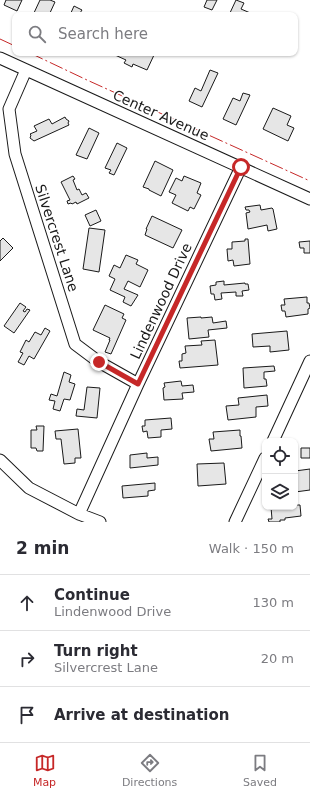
<!DOCTYPE html>
<meta charset="utf-8">
<style>
:root{--surface:#fff;--page:#f7f7f7;--text:#2b2b33;--muted:#7c7c81;--line:#e1e1e2;--accent:#c62828}
body{margin:0;font-family:"DejaVu Sans",sans-serif;background:var(--page);color:var(--text)}
.controls{position:absolute;right:12px;bottom:12px;display:grid;overflow:hidden;border-radius:8px;box-shadow:0 1px 3px #0004}
.controls button{width:36px;height:36px;display:grid;place-items:center;padding:0;border:0;border-bottom:1px solid var(--line);background:var(--surface);color:var(--text);font:20px sans-serif}
.stop{position:absolute;width:12px;height:12px;margin:-9px;border:3px solid #c62828;border-radius:50%;background:#fff}
.stop.end{background:#c62828;border-color:#fff;box-shadow:0 1px 4px #0008}
.list{margin:0;padding:0;list-style:none}
h2{display:flex;justify-content:space-between;align-items:center;height:52px;margin:0;padding:0 16px;font-size:17px}
h2 small{font-size:13px;font-weight:400;color:var(--muted)}
.list li{display:grid;grid-template-columns:26px 1fr auto;gap:12px;align-items:center;box-sizing:border-box;height:56px;padding:0 16px;border-top:1px solid var(--line)}
.list b{display:block;font-size:15px;white-space:nowrap}
.list p{margin:0;font-size:13px;white-space:nowrap;color:var(--muted)}
.list em{font-size:13px;font-style:normal;color:var(--muted)}
.icon{flex:none;width:22px;height:22px;fill:none;stroke:currentColor;stroke-width:2;stroke-linecap:round;stroke-linejoin:round}
.map{position:relative;flex:none;width:310px;height:522px;overflow:hidden}
.search{position:absolute;background:var(--surface);box-shadow:0 1px 3px #0004;left:12px;right:12px;top:12px;height:44px;display:flex;align-items:center;gap:10px;box-sizing:border-box;padding:0 14px;border-radius:8px;color:var(--muted);font-size:15px}
.sheet{height:220px;background:var(--surface)}
nav{display:flex;justify-content:space-around;align-items:center;box-sizing:border-box;height:56px;border-top:1px solid var(--line);background:var(--surface);font-size:11px;color:var(--muted)}
nav a{display:grid;justify-items:center;gap:2px}
nav .on{color:var(--accent)}
.map>svg:first-child{display:block}
</style>
<div class="map">
<svg width="310" height="522" viewBox="0 0 310 522">
<rect width="100%" height="100%" fill="#fff"/>
<path fill="#e6e6e6" stroke="#1a1a1a" d="M6 0H22L17 11 4 5Z
M40 0H50L55 2 49 15H33Z
M207 0H217L212 10 204 7Z
M236 0 244 3 241 9 255 15H229Z
M74 6 82 10 80 13 85 15H70Z
M116 53H127L129 54 130 53H149L154 55 147 70 133 64 132 67 124 63 126 60 115 55Z
M210 70 218 73 202 107 189 101 195 88 201 91Z
M243 93 250 95 236 125 223 119 233 98 240 101Z
M273 108 291 116 287 125 294 128 288 141 263 129Z
M65 117 66 119 69 121 68 123 69 125 34 141 30 138 31 135 30 134 37 131 34 126 49 119 52 124Z
M89 128 99 133 87 159 76 155Z
M117 143 127 148 114 175 109 173 111 170 105 168Z
M155 161 173 170 161 196 149 190V189L143 187Z
M73 176 75 179 73 180 77 190 79 189 82 195 86 193 89 198 77 204 76 202 72 204 71 203 68 204 67 201 70 200 61 182Z
M184 176 201 183 197 193 201 195 194 209 190 207 188 211 172 203 176 195 169 192 176 178 182 181Z
M260 205 261 210 272 208 273 209 277 229 268 231 267 225 248 229 246 213 250 212 249 210H246L245 207Z
M96 210 101 221 90 226 85 215Z
M152 216 182 230 173 248 145 235 147 229H146Z
M89 228 105 230 99 272 83 269Z
M3 238 13 248 0 261V241Z
M245 239H248L250 264 234 266 233 260 228 261 227 249H232V242L245 241Z
M310 241V253H304V248H300L299 242Z
M126 255 138 260 136 264 148 270 140 287 128 281 124 289 138 295 131 306 123 302 125 297 110 290 115 279 109 276 114 265 120 268Z
M224 281V285L245 283V284H248L249 290 242 291 243 296H236V292L221 293 222 299 215 300 214 294H211L210 286 216 285V282Z
M307 297V303H309L310 308 308 309V314L286 317 285 311H282L281 305H285L284 299Z
M20 303 26 307 23 311 25 312 27 309 30 310 14 333 4 326Z
M105 305 124 314 122 318 126 320 111 354 105 352 110 340H109L110 338 93 330Z
M201 317V318L212 317 213 323 226 321 227 328 208 330 209 337 189 339 187 318Z
M45 328 50 331 34 359 29 356 24 365 18 362 23 353 20 352 26 340 29 342 35 332 41 335Z
M287 331 289 350 270 352V346L253 347 252 334Z
M215 340 218 365 180 368 179 361H182V354L186 353 185 346 202 345 201 341Z
M274 366 275 371 264 372V379H266L267 386 244 388 243 368Z
M64 372 71 375 69 382 75 384 70 400 64 399 60 411 53 409 55 401 49 400 51 394 57 396Z
M181 381 182 386 193 385 194 392 182 393 183 399 164 400 163 388 165 387 164 383Z
M87 387 100 388 97 418 76 416 77 409 84 410Z
M267 395 268 406 256 407V417L228 420 226 406 239 405 238 398Z
M171 418 172 429 161 430V437L148 438 147 431 143 432 142 426H145V420Z
M36 426H44L43 451H37L36 448H31V430H37Z
M78 429 81 458H75V463L64 464 61 439H56L55 431Z
M240 430V436H241L242 448 211 451 209 439H214L213 432Z
M301 448H310V458H301Z
M147 453V458L158 457V465L130 468V455Z
M224 463 226 484 198 486 197 464Z
M310 469V490L295 492V471Z
M155 483V490L148 491V496L123 498 122 486Z
M295 505H300L301 516 285 518V520H280V522H269L268 519H272L271 507H295Z"/>
<g fill="none" stroke-linecap="round" stroke-linejoin="round">
<defs>
<path id="minor" d="M0 58 310 199
M26 70 9 109 15 154 75 344 99 362 138 384
M273 441 310 361
M0 460 29 488 79 514 100 522
M79 514 138 384 241 167
M235 522 265 458"/>
</defs>
<use href="#minor" stroke="#1a1a1a" stroke-width="13"/>
<use href="#minor" stroke="#fff" stroke-width="11"/>
<path stroke="#c62828" stroke-width="1" stroke-dasharray="14 3 2 3" stroke-linecap="butt" d="M0 39 15 46
M30 53 87 80 310 181"/>
</g>
<g fill="none" stroke-linecap="round" stroke-linejoin="round">
<path stroke="#c62828" stroke-width="5" d="M99 362 138 384 241 167"/>
</g>
<g text-anchor="middle" dominant-baseline="central" stroke-width="3" stroke-linejoin="round" paint-order="stroke">
<g font-size="14" fill="#1a1a1a" stroke="#fff">
<text transform="translate(161 115) rotate(24)">Center Avenue</text>
<text transform="translate(57 238) rotate(72)">Silvercrest Lane</text>
<text transform="translate(161 301) rotate(-65)">Lindenwood Drive</text>
</g>
</g>
</svg>
<div class="controls">
<button><svg class="icon" aria-label="locate" viewBox="0 0 24 24"><circle cx="12" cy="12" r="6"/><path d="M12 2v4M12 18v4M2 12h4M18 12h4"/></svg></button>
<button><svg class="icon" aria-label="layers" viewBox="0 0 24 24"><path d="M12 4l9 5-9 5-9-5zM3 14l9 5 9-5"/></svg></button>
</div>
<div class="stop" style="left:241px;top:167px"></div>
<div class="stop end" style="left:99px;top:362px"></div>
<div class="search"><svg class="icon" aria-label="search" viewBox="0 0 24 24"><circle cx="10" cy="10" r="6"/><path d="M15 15l6 6"/></svg>Search here</div>
</div>
<section class="sheet">
<h2>2 min<small>Walk · 150 m</small></h2>
<ul class="list">
<li><svg class="icon" aria-label="ahead" viewBox="0 0 24 24"><path d="M12 20V5M6 11l6-6 6 6"/></svg><div><b>Continue</b><p>Lindenwood Drive</p></div><em>130 m</em></li>
<li><svg class="icon" aria-label="right" viewBox="0 0 24 24"><path d="M7 20v-9h11M14 6l5 5-5 5"/></svg><div><b>Turn right</b><p>Silvercrest Lane</p></div><em>20 m</em></li>
<li><svg class="icon" aria-label="arrive" viewBox="0 0 24 24"><path d="M6 21V4h12l-3 4 3 4H6"/></svg><div><b>Arrive at destination</b></div></li>
</ul>
</section>
<nav>
<a class="on"><svg class="icon" aria-label="map" viewBox="0 0 24 24"><path d="M3 6l6-2 6 2 6-2v14l-6 2-6-2-6 2zM9 4v14M15 6v14"/></svg>Map</a>
<a><svg class="icon" aria-label="directions" viewBox="0 0 24 24"><path d="M12 3l9 9-9 9-9-9zM9 14v-3h6M13 9l2 2-2 2"/></svg>Directions</a>
<a><svg class="icon" aria-label="saved" viewBox="0 0 24 24"><path d="M7 4h10v16l-5-4-5 4z"/></svg>Saved</a>
</nav>
